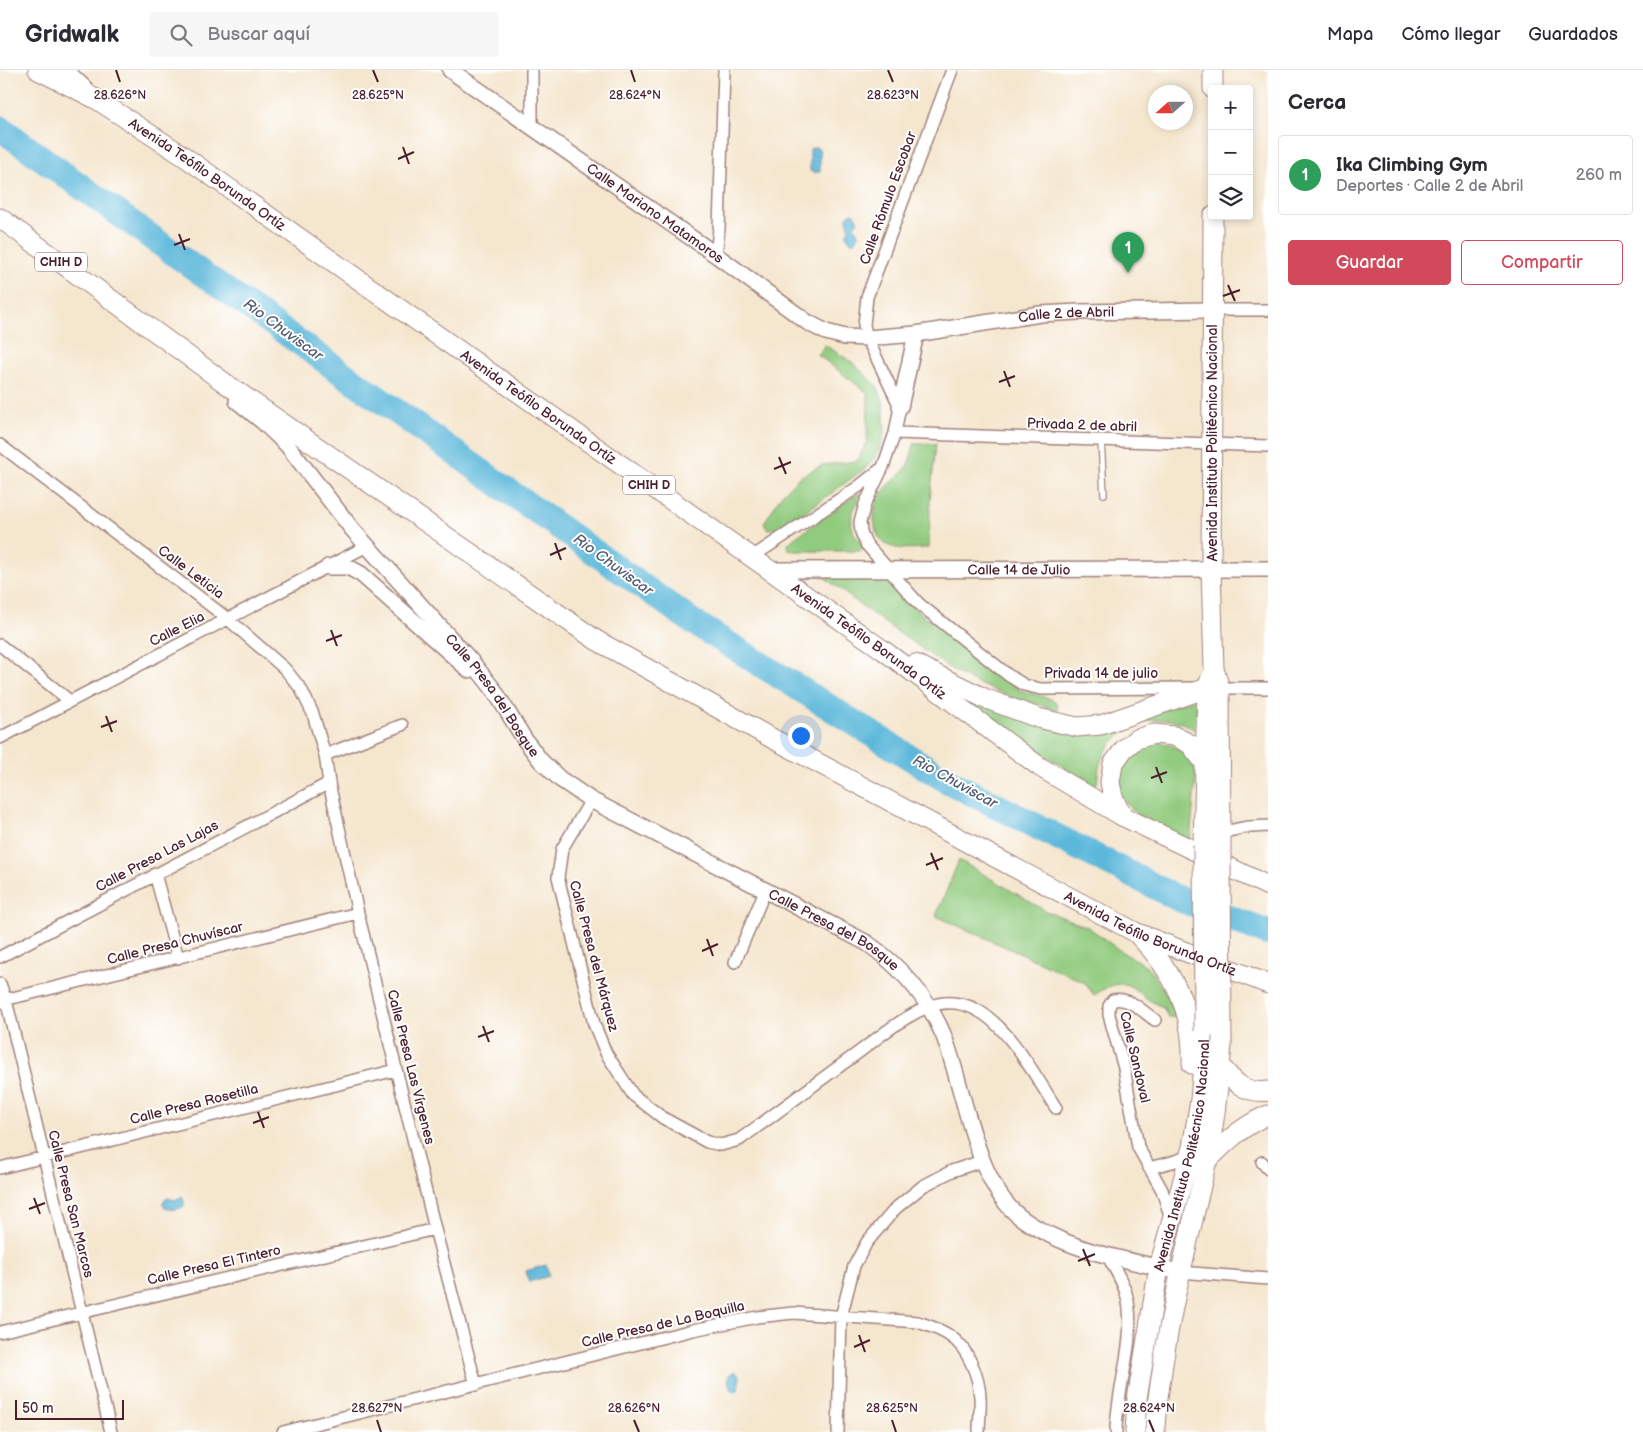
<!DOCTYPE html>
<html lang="es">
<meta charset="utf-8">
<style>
:root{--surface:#fff;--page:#f7f7f7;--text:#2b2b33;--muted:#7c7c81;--line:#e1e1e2;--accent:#d1495b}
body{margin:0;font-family:"Balsamiq Sans",sans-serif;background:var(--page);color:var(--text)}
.controls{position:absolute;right:15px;top:15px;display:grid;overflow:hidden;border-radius:5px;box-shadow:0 2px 8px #0003}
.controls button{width:45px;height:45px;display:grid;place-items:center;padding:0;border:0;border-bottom:1px solid var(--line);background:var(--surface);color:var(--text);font:25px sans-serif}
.compass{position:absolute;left:1148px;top:15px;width:45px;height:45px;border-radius:50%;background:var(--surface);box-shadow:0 2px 8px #0003;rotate:249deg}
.scale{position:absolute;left:15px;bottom:12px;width:109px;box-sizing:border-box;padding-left:5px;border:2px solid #4a1f2b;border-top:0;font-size:14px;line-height:18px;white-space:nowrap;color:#4a1f2b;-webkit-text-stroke:4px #fff;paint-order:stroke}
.you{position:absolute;left:800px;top:665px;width:18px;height:18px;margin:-12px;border:4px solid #fff;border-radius:50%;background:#1a73e8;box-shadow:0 0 0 8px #1a73e833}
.badge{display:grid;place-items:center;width:32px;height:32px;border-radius:50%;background:var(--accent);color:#fff;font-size:16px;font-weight:700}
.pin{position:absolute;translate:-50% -41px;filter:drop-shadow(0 1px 2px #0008)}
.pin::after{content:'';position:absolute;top:26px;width:18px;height:15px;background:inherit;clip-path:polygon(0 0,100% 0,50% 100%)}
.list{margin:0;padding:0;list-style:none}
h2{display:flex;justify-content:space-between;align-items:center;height:65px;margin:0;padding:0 20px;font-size:21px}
h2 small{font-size:16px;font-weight:400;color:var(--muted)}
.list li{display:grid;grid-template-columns:32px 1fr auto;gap:15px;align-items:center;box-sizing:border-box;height:80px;margin:0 10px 10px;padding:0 10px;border:1px solid var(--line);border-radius:5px}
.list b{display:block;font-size:19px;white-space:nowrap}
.list p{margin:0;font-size:16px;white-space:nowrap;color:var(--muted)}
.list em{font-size:16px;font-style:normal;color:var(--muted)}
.actions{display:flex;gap:10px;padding:15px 20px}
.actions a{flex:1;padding:11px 0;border:1px solid var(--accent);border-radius:5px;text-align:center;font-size:18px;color:var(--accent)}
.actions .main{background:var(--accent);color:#fff}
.icon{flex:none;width:28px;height:28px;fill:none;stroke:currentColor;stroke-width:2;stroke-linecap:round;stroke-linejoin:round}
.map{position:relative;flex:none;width:1268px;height:1362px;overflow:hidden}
header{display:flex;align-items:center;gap:30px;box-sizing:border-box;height:70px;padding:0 25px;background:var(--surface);border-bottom:1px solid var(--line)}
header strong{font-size:24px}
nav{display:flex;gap:28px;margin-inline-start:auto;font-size:18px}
.search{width:350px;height:45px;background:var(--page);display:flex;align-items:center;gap:12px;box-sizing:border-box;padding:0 18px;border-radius:5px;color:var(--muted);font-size:19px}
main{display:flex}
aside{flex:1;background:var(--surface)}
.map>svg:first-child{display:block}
</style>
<header>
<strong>Gridwalk</strong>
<div class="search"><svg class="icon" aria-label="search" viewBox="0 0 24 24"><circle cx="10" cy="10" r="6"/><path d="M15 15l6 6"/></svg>Buscar aquí</div>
<nav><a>Mapa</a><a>Cómo llegar</a><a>Guardados</a></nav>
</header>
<main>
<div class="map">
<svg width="1268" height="1362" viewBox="0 0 1268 1362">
<rect width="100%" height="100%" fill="#fff"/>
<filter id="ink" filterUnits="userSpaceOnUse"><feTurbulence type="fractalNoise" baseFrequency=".02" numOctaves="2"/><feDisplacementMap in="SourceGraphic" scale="10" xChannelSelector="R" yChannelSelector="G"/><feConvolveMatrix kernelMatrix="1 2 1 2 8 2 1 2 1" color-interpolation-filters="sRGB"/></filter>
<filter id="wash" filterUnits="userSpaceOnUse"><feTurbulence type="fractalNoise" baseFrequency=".0096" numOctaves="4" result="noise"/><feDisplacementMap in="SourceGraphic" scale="20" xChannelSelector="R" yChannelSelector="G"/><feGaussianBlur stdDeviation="1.12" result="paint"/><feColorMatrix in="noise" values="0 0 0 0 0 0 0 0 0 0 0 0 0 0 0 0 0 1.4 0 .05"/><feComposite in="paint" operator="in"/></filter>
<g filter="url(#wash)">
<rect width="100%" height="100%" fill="#f5e6ce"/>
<path fill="#91cb7e" stroke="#6e7554" d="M825 275 852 292 877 316 883 331 885 360 879 383 867 397 785 457 767 459 764 453 782 424 798 408 822 395 857 391 867 372 868 323 818 285Z
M914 374H936L930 430 929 478C909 478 884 484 876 461 872 447 874 432 883 421 889 413 899 408 905 399 910 392 912 383 914 374Z
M859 423 860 426C859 433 853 438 852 445 850 455 854 469 863 474L864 479 859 481H793L788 479V474L793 469Z
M820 504H891L909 534 1017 619 1051 629 1056 633 1058 640 1015 628 981 615 955 602 875 546Z
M1194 630 1197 632 1199 662C1193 659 1185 653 1178 652 1145 643 1111 662 1100 694 1098 700 1098 707 1097 713L1092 717 972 634 973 631 1065 661Z
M1155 672 1169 674 1182 681 1193 692 1196 707 1190 772C1161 758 1104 739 1122 696 1128 683 1141 675 1155 672Z
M959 790 1046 841 1088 857 1122 882 1148 897 1161 916 1178 947H1168L1163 937C1130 925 1134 899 1094 925L1084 912 936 846Z"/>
<path fill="#5cb8da" stroke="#536c82" d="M816 77 820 80V101L815 103 810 101V79Z
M852 143 855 144 858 151 854 156 859 166 855 172H851L846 165C847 162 849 160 849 158 849 151 843 148 852 143Z
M182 1126 184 1131V1136C178 1140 172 1140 165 1138L163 1133 164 1130 168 1128 175 1130Z
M546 1195 549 1206 529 1212 526 1201Z
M735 1301 740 1307 738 1321 734 1322 731 1320 728 1312 729 1305Z"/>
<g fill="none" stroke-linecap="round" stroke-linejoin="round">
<path stroke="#5cb8da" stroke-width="26" d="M0 58 162 175 693 552 946 710 1177 828 1268 863"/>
</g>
</g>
<g filter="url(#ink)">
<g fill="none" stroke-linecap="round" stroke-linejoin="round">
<defs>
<path id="service" d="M1101 371 1104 424"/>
<path id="minor" d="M952 0 867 227 864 255 867 268 900 337 895 363 883 397 865 434 860 452 861 462 866 474 918 533 1008 605 1024 615 1041 619 1194 618
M532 55V0
M716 185 719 159 724 0
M1212 240H1268
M895 363 1268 376
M0 375 228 549 285 599 301 619 313 644 325 685 329 713 358 843 435 1159 476 1315
M752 487 858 417 882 398
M0 575 70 631
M1215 618H1268
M0 668 367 476
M325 685 402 655
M591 730 562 779 558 807 594 954 606 983 633 1025 663 1048 707 1072 721 1075 739 1070C778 1042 816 1013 855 985 878 968 901 948 928 937 943 931 960 932 975 939 1008 955 1036 1007 1056 1038
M1221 764C1237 757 1251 757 1268 756
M155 804 178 888
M0 887 329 713
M735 892 765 821
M0 914 6 930 111 1362
M0 931 358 843
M1155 950C1142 941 1130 927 1113 930L1109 936V945L1124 998 1138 1077 1162 1120 1171 1149
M1262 1092 1268 1099
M0 1098 396 1000
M1149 1098 1172 1092 1190 1086
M1107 1185C1114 1198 1124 1212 1127 1227 1137 1269 1116 1320 1116 1362
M1180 1202 1268 1209
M0 1262 435 1159
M283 1362 693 1260 757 1247 793 1243 918 1252C929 1256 940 1259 950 1266 968 1278 979 1306 980 1327 981 1338 979 1350 979 1362
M838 1362 841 1247 854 1196 867 1172 896 1138 923 1116 952 1101 982 1091"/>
<g id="tertiary">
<path id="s1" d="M450 0 716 185 807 252 826 262 845 267 867 268 916 264 1040 244 1078 242 1212 240"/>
<path id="s2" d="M237 331 263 352 287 375 352 459 471 591 494 620 525 670 541 691 560 709 591 730 867 873C901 897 927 926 943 964 964 1016 975 1113 1020 1147 1066 1181 1126 1190 1180 1202"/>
<path d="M900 337 916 264"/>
<path d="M328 497H348L361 504 469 600"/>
<path id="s3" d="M770 500 1268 499"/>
</g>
<path id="secondary" d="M65 0 87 21"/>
<g id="primary">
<path id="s4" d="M38 0 96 29 182 85 883 580 1040 697 1122 746 1268 816"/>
<path d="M1213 19V0"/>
<path d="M1213 146 1211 499 1214 599 1220 618 1221 777"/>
<path id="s5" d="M0 148 225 313 596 570 764 664 1135 862 1268 914"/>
<path d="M915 594 984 628 1038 648 1077 657 1101 655 1207 618"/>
<path d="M1122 746 1113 727 1110 712 1113 694 1124 679 1136 669 1154 664 1174 666 1190 674 1204 692"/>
<path d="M1203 775 1207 618 1211 607"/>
<path d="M1139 866C1174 902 1194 942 1192 994"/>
<path d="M1220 995C1233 1012 1245 1024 1268 1021"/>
<path d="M1206 1092C1225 1073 1243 1055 1268 1045"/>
<path id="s6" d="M1135 1362 1137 1329 1159 1197 1192 1077 1200 1030 1204 982V961"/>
<path d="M1155 1362C1155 1339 1160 1317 1163 1294 1173 1226 1191 1161 1206 1094 1215 1054 1219 1014 1222 974"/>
</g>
</defs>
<use href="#service" stroke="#a0827c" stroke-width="8"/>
<use href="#minor" stroke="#a0827c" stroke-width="14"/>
<use href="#tertiary" stroke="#a0827c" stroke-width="18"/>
<use href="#secondary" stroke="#a0827c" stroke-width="19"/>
<use href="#primary" stroke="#a0827c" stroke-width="21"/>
<use href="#service" stroke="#fff" stroke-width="5.5"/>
<use href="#minor" stroke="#fff" stroke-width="11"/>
<use href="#tertiary" stroke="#fff" stroke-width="15"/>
<use href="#secondary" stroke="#fff" stroke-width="16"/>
<use href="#primary" stroke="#fff" stroke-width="19"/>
<defs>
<path id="primary-bridge" d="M1203 775 1204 961
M1221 777 1222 974"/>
</defs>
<use href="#primary-bridge" stroke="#a0827c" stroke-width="21" stroke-linecap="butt"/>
<use href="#primary-bridge" stroke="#fff" stroke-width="19"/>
</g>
</g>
<path fill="none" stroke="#4a1f2b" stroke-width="2" d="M116 0 120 12M373 0 378 12M631 0 635 12M888 0 893 12M403 77 409 94M398 89 414 82M179 164 185 180M174 175 190 169M1228 215 1235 231M1223 226 1240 220M1004 301 1010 317M999 312 1015 306M779 387 786 404M774 399 791 392M555 473 561 490M550 485 566 478M331 560 337 576M326 571 342 565M106 646 112 662M101 657 117 651M1156 697 1162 713M1151 708 1167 702M931 783 938 800M926 795 943 788M707 869 713 886M702 881 718 874M483 956 489 972M478 967 494 961M258 1042 264 1058M253 1053 269 1047M34 1128 40 1144M29 1139 45 1133M1083 1179 1090 1196M1078 1191 1095 1184M859 1265 865 1282M854 1277 870 1270M377 1350 381 1362M634 1350 639 1362M892 1350 896 1362M1149 1350 1154 1362"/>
<g text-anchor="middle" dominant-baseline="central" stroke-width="4" stroke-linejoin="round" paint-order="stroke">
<g fill="#fff" stroke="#80626b" stroke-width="1">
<rect x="35" y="182.5" width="52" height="19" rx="4"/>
<rect x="623" y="405.5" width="52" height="19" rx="4"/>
</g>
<g font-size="12" font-weight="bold" fill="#4a1f2b">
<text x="61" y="192">CHIH D</text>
<text x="649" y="415">CHIH D</text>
</g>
<g font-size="14" fill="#4a1f2b" stroke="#fff">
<text stroke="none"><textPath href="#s4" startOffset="199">Avenida Teófilo Borunda Ortíz</textPath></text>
<text transform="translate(888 128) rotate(-70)">Calle Rómulo Escobar</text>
<text stroke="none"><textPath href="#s1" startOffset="250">Calle Mariano Matamoros</textPath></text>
<text stroke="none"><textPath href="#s1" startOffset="701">Calle 2 de Abril</textPath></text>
<text stroke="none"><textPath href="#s4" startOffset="604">Avenida Teófilo Borunda Ortíz</textPath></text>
<text transform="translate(1082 355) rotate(2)">Privada 2 de abril</text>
<text transform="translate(1212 373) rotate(-90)">Avenida Instituto Politécnico Nacional</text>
<text stroke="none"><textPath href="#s3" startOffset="249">Calle 14 de Julio</textPath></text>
<text transform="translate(191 502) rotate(37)">Calle Leticia</text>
<text transform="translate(177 559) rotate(-27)">Calle Elia</text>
<text stroke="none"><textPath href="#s4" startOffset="1009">Avenida Teófilo Borunda Ortíz</textPath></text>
<text x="1101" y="603">Privada 14 de julio</text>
<text stroke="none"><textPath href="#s2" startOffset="391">Calle Presa del Bosque</textPath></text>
<text transform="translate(157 786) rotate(-28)">Calle Presa Las Lajas</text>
<text stroke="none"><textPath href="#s2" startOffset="812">Calle Presa del Bosque</textPath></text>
<text stroke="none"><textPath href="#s5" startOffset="1358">Avenida Teófilo Borunda Ortíz</textPath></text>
<text transform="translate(175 873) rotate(-14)">Calle Presa Chuvíscar</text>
<text transform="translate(594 886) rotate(75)">Calle Presa del Márquez</text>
<text transform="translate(1135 987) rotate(77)">Calle Sandoval</text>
<text transform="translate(411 997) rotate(76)">Calle Presa Las Vírgenes</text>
<text transform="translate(194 1034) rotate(-14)">Calle Presa Rosetilla</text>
<text stroke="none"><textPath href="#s6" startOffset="281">Avenida Instituto Politécnico Nacional</textPath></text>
<text transform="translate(71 1134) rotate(76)">Calle Presa San Marcos</text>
<text transform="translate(214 1195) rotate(-13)">Calle Presa El Tintero</text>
<text transform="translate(663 1254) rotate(-13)">Calle Presa de La Boquilla</text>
</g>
<g font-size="15" font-style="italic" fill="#515c71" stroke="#fff">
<text transform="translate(283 260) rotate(36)">Rio Chuviscar</text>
<text transform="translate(613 495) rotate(36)">Rio Chuviscar</text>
<text transform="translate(955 712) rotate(29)">Rio Chuviscar</text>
</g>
</g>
<g font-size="12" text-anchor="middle" fill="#4a1f2b" stroke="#fff" stroke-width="4" stroke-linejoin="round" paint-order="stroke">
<text x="120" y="29">28.626°N</text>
<text x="378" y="29">28.625°N</text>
<text x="635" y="29">28.624°N</text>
<text x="893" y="29">28.623°N</text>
<text x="377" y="1342">28.627°N</text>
<text x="634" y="1342">28.626°N</text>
<text x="892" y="1342">28.625°N</text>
<text x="1149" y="1342">28.624°N</text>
</g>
</svg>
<div class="controls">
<button>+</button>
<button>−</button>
<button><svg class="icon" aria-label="layers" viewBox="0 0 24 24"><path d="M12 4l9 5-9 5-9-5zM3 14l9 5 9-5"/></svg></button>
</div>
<svg class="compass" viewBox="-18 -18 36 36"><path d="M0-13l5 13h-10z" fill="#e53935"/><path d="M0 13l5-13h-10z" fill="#7c7c81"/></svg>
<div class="scale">50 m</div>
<div class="you"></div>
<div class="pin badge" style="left:1128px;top:203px;background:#2e9e5b">1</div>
</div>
<aside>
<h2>Cerca<small></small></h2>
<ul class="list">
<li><span class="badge" style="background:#2e9e5b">1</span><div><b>Ika Climbing Gym</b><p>Deportes · Calle 2 de Abril</p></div><em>260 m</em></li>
</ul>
<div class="actions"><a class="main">Guardar</a><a>Compartir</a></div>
</aside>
</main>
